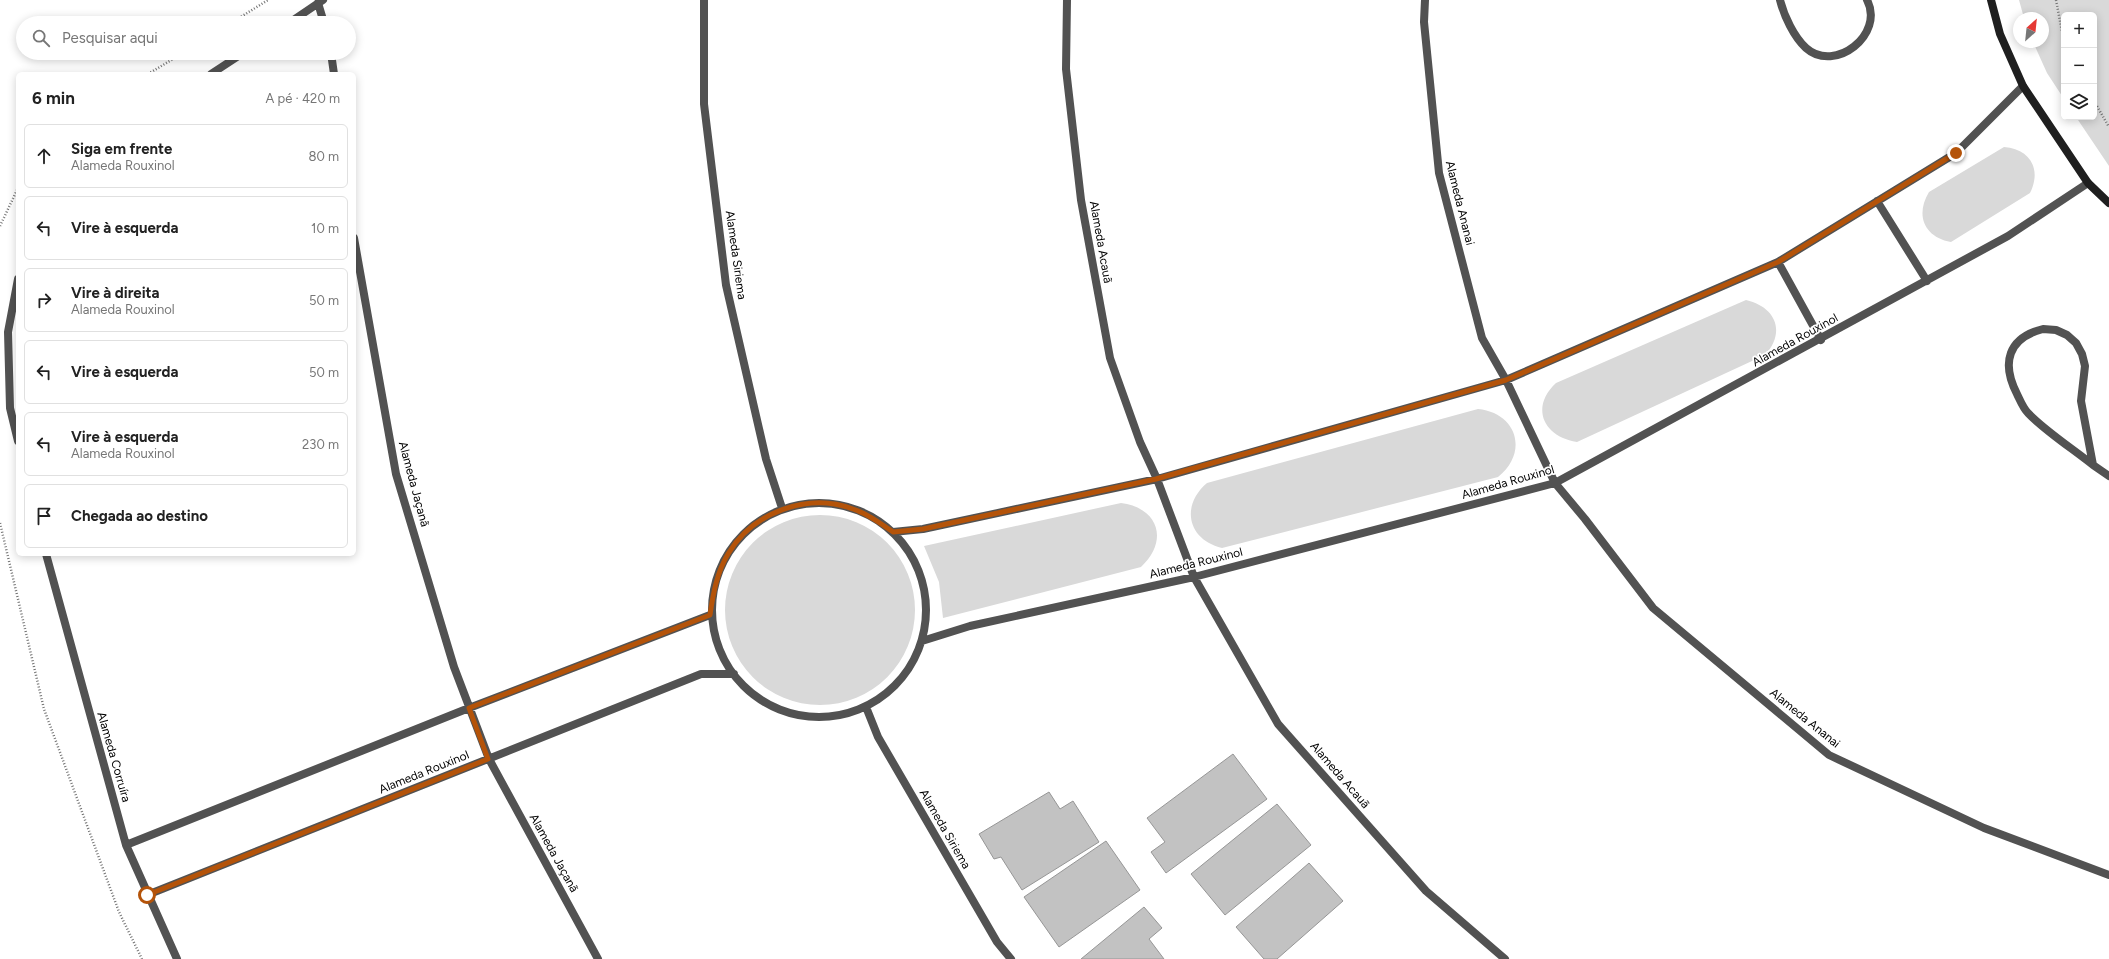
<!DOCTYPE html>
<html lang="pt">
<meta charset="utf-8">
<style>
:root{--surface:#fff;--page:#f2f2f2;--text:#222;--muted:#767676;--line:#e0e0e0}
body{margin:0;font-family:Figtree,sans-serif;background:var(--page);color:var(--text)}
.controls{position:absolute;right:12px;top:12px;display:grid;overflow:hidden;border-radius:6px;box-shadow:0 2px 10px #0003}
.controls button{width:36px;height:36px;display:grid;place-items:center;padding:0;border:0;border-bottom:1px solid var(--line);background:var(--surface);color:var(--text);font:20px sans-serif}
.compass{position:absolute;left:2013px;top:12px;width:36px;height:36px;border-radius:50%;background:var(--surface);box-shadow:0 2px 10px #0003;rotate:27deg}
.stop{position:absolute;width:12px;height:12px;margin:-9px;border:3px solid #b45309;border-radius:50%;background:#fff}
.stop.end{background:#b45309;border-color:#fff;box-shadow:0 1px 4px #0008}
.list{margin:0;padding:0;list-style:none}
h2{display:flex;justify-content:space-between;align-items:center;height:52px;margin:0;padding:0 16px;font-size:17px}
h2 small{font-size:13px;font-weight:400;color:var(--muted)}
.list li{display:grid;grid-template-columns:26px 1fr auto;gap:12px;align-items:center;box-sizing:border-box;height:64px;margin:0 8px 8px;padding:0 8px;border:1px solid var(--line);border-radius:6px}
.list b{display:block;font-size:15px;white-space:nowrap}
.list p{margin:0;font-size:13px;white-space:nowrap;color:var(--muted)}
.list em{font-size:13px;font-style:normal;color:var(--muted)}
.icon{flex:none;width:22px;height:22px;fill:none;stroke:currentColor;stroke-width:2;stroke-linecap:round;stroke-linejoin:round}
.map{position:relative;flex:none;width:2109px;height:959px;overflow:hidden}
.search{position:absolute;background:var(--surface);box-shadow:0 2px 10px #0003;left:16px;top:16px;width:340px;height:44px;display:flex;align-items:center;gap:10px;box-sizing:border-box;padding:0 14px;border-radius:22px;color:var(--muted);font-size:15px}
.panel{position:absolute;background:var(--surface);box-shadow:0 2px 10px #0003;left:16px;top:72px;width:340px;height:484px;border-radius:6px}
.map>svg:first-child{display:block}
</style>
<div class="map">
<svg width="2109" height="959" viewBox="0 0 2109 959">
<rect width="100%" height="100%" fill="#fff"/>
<path fill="#d9d9d9" d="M2019 0H2109V166L2076 117H2094V15H2064V99L2047 73 2033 42H2043V18H2024Z
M2004 147C2030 149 2042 169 2030 193L1951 242C1924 237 1915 215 1929 192Z
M1746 300C1776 307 1786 332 1765 355L1577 442C1543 437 1530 407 1556 383Z
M1478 409C1517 413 1529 452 1498 477L1222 548C1188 540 1180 506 1207 483Z
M1121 503C1159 508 1169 541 1141 567L943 618 939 582 924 546Z
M725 610a95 95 0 1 1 190 0a95 95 0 1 1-190 0Z"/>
<path fill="#c2c2c2" stroke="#969696" d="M1233 754 1267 799 1166 873 1151 852 1165 842 1147 818Z
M1049 792 1060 809 1073 801 1099 842 1022 890 1001 857 994 859 979 834Z
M1277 804 1311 845 1225 915 1191 874Z
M1106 841 1140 890 1059 947 1024 897Z
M1309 863 1343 901 1277 959H1264L1236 927Z
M1144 907 1162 928 1149 939 1164 959H1081Z"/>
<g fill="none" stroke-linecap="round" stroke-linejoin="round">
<path stroke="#747474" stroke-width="2.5" stroke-dasharray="1 2" stroke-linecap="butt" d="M2056 0 2064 42
M231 23 268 0
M148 74 183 53
M2094 101 2109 127
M0 226 18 188
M0 523 44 709 119 912 142 959"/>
<path stroke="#525252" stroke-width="8" d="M704 0V104L726 285 766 459 782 508
M1067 0 1066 69 1081 200 1110 358 1140 442 1157 479 1194 577 1278 724 1426 891 1505 959
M1425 0 1424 22 1439 173 1482 338 1506 380 1555 483 1585 519 1653 608 1829 755 1984 828 2109 875
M1780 0C1784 16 1794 37 1806 48 1835 74 1885 34 1867 0
M318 3 324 23
M289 23 323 0
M331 53 334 74
M211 74 243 53
M1877 201 1927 281
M354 238 396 474 454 667 489 759 598 959
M1778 262 1821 340
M18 279 8 332 10 408 18 441
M2043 329 2056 330 2067 335 2076 343 2082 354 2085 366 2081 401 2093 465C2073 449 2044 430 2028 413 2023 408 2020 400 2017 394 2001 363 2008 338 2043 329Z
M2093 465 2109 476
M712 610a107 107 0 1 1 214 0a107 107 0 1 1-214 0Z
M893 532 923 529 1157 479 1506 380 1778 262 1956 153 2023 86
M46 554 126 845 177 959
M922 641 970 626 1194 577 1555 483 2008 236 2088 183
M866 707 878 737 997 942 1011 959
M126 845 469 708 710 615
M147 895 701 674H734"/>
<path stroke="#1f1f1f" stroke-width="8" d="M1991 0 2000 34 2023 86 2088 183 2109 203"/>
</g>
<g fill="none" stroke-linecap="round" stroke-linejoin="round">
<path stroke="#b45309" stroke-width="5" d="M147 895 488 759 469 708 710 615C713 594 717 572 728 554 753 512 808 492 853 509 868 514 880 523 893 532L923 529 1156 479 1506 380 1778 262 1956 153"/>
</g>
<g text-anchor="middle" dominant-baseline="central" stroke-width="3.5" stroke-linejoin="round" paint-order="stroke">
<g font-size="12" fill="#000" stroke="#fff">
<text transform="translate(1460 203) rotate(76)">Alameda Ananai</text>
<text transform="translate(1101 242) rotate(80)">Alameda Acauã</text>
<text transform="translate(736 255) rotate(82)">Alameda Siriema</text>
<text transform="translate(1795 340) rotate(-29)">Alameda Rouxinol</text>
<text transform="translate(1508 482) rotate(-16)">Alameda Rouxinol</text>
<text transform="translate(414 484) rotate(75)">Alameda Jaçanã</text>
<text transform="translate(1196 563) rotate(-14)">Alameda Rouxinol</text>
<text transform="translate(1805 718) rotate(39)">Alameda Ananai</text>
<text transform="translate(114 757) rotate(74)">Alameda Corruíra</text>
<text transform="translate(424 772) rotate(-22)">Alameda Rouxinol</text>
<text transform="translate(1340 775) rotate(49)">Alameda Acauã</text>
<text transform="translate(945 829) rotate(60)">Alameda Siriema</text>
<text transform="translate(554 853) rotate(61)">Alameda Jaçanã</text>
</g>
</g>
</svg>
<div class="controls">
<button>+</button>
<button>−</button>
<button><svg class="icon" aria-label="layers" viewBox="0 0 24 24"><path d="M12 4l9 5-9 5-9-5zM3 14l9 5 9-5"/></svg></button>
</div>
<svg class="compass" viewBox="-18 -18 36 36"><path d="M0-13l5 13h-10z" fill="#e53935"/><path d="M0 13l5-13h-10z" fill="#767676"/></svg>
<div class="stop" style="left:147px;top:895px"></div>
<div class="stop end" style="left:1956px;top:153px"></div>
<div class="search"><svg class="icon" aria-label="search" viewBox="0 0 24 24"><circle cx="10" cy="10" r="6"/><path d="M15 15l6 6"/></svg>Pesquisar aqui</div>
<section class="panel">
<h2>6 min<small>A pé · 420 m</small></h2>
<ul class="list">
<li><svg class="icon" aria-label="ahead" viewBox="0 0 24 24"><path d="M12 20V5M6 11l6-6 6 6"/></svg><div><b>Siga em frente</b><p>Alameda Rouxinol</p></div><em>80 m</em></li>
<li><svg class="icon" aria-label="left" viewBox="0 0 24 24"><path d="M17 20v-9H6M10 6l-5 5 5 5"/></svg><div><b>Vire à esquerda</b></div><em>10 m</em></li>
<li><svg class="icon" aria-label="right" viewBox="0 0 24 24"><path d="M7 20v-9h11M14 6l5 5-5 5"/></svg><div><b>Vire à direita</b><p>Alameda Rouxinol</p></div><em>50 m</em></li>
<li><svg class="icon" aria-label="left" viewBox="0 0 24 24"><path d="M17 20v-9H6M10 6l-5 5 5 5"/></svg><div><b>Vire à esquerda</b></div><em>50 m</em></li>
<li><svg class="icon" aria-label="left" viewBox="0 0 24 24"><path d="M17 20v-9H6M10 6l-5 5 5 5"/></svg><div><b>Vire à esquerda</b><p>Alameda Rouxinol</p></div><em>230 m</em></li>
<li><svg class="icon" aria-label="arrive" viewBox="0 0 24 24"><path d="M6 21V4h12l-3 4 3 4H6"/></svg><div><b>Chegada ao destino</b></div></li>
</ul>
</section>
</div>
